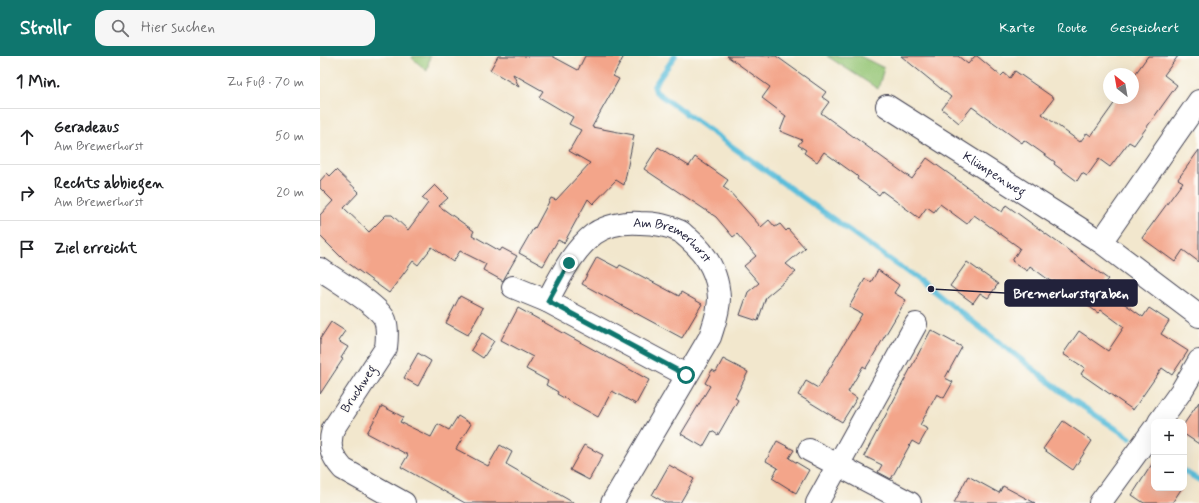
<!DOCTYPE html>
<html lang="de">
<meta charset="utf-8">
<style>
:root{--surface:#fff;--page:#f6f6f6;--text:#202124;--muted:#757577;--line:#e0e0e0;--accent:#0f766e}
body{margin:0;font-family:Mynerve,sans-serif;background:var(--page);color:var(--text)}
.controls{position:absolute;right:12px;bottom:12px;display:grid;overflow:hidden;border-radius:8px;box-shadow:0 4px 16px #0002}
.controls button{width:36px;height:36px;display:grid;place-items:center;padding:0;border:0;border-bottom:1px solid var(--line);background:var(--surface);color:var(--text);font:20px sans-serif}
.compass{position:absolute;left:783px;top:12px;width:36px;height:36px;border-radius:50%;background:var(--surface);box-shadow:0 4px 16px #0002;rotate:329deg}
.stop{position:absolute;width:12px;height:12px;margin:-9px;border:3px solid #0f766e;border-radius:50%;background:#fff}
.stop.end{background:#0f766e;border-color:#fff;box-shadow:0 1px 4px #0008}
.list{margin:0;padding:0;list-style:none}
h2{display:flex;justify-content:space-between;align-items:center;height:52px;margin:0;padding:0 16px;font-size:17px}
h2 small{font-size:13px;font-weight:400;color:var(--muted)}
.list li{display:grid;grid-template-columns:26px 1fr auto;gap:12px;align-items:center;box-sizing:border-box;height:56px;padding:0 16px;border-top:1px solid var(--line)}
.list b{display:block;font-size:15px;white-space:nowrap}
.list p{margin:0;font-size:13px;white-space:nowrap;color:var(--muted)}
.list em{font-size:13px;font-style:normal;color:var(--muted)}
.icon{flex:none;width:22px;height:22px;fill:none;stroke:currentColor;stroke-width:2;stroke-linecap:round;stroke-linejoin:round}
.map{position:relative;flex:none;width:879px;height:447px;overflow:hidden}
header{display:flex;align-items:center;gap:24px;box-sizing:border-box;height:56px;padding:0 20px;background:var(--accent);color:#fff}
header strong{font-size:19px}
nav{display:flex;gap:22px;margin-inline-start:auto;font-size:14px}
.search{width:280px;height:36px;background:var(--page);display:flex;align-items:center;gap:10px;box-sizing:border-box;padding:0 14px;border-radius:12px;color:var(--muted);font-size:15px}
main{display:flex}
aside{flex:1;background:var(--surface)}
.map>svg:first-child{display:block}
</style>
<header>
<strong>Strollr</strong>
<div class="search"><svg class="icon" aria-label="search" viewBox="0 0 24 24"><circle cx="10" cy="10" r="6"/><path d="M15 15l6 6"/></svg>Hier suchen</div>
<nav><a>Karte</a><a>Route</a><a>Gespeichert</a></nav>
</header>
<main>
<aside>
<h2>1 Min.<small>Zu Fuß · 70 m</small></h2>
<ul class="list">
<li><svg class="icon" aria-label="ahead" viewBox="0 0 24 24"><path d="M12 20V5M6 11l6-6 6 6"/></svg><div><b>Geradeaus</b><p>Am Bremerhorst</p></div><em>50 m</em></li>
<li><svg class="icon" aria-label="right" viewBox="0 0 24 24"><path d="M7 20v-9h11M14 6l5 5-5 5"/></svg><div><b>Rechts abbiegen</b><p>Am Bremerhorst</p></div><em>20 m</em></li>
<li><svg class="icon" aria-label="arrive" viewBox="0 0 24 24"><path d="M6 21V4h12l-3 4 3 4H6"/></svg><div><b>Ziel erreicht</b></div></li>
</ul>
</aside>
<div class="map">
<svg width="879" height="447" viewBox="0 0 879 447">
<rect width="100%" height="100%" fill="#fdfcf7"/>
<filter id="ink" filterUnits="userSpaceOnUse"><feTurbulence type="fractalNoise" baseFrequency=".025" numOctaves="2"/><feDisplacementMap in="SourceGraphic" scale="8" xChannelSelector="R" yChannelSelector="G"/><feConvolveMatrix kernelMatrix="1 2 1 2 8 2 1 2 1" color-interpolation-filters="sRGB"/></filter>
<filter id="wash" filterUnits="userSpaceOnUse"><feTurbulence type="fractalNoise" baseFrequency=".012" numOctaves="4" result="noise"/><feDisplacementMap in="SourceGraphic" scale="16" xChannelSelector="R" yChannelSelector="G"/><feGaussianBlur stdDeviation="0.9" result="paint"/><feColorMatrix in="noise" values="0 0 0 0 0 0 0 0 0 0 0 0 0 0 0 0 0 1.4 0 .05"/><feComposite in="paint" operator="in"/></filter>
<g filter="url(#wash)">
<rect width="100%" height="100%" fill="#f2e7cd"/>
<path fill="#94c575" stroke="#5b7458" d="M93 0H110L107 15 92 2Z
M507 0H540L564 12 558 33Z"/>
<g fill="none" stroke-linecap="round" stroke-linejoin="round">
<path stroke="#5cbeda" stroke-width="5.5" d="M355 0 334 30 336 36 611 233 750 342 810 382
M864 415 879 424"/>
</g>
<g id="blocks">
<path fill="#f3a58a" d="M178 0H232L258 14 265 0H304L293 20 299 23 272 71 314 79 304 129 296 124 273 148 268 143 244 187 238 184 223 210 199 197 214 171 215 172 231 142 236 144 270 107 249 95 261 74 249 68 253 61 219 41 223 35 193 18 199 31 170 14Z
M407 0H456L506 36 502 41 509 46 501 57 592 123 607 102 682 156 686 149 788 223 781 231 823 261 829 252 849 265 841 278 868 295 852 319 842 312 813 354 761 318 765 312 743 298 759 275 788 295 804 271 781 254 778 257 734 225 733 227 710 210 707 215 692 205 700 192 654 159 647 168 620 148 614 156 607 151 599 162 562 135 559 139 537 123 538 121 536 119 504 96 497 106 484 97 486 94 478 89 482 84 460 75 466 60 442 42 450 31Z
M581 0H638L648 8 655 0H657L681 20 684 17 690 22 695 15 734 42 722 58 760 86 767 77 771 80 798 42H813V21L828 0H858L844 19 857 29 814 89 809 86 790 111 779 103 767 120 762 117 757 125 734 108 735 106 704 84 702 87 652 51 639 67 622 53 631 41Z
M338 91 369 110 375 101 408 124 403 131 409 135 441 171 449 164 455 171 460 168 466 175 468 173 485 192 466 208 476 216 446 241 438 265 420 259 428 236 439 227 424 210 436 200 417 178 413 181 396 161 324 113Z
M879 94V206L863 194 855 206 822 182 863 126 858 123Z
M16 114 39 136 24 152 49 176 66 159H72L88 174 108 147 102 142 115 129 128 142 119 150 154 175 152 179 180 195 182 192 197 200 185 221 183 225 163 214 166 208 140 195 133 206 112 191 98 209 93 205 69 237 24 204 0 180V159L13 145 0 132V125L7 117 10 120Z
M277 201 298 212 300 209 308 213 359 240 361 236 382 248 362 282 262 228Z
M647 206 678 228 668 242 660 237 653 247 630 230Z
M558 214 579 229 574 237 586 244 546 312 543 310 528 336 537 342 522 366 478 339 486 325 498 332 542 258 529 251 545 223 551 226Z
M140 240 163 252 148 279 126 267Z
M198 252 329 324 316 348 292 335 278 361 237 338 238 336 226 329 228 325 206 313 213 301 181 284Z
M11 266 25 275 18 285 28 291 21 302 23 303 0 338V283Z
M611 274 642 291 625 322 633 326 624 342 617 338 600 369 608 373 599 389 592 385 571 423 558 416 562 409 544 400Z
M162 277 174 285 163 302 151 294Z
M98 297 111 305 98 330 84 322Z
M403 303 428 316 415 342 418 344 398 379 392 375 383 391 361 378 390 330 385 327 392 314 396 316Z
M879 346V388L864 378V368Z
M62 350 83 361 80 366 111 381 118 368 129 374 138 360 151 368 136 393 168 410 180 389 192 396 186 408 254 447H145L81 411 88 399 47 377Z
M743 365 772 385 753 414 723 393Z
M457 385 474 394 469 402 489 414 476 437 452 422 458 412 446 405Z
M264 389 283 399 269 424 250 414Z
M834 405V432H862L852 447H824L812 439Z
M349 409 374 423 360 447H346L332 439Z
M648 420 679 437 683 430 715 447H634Z"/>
</g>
</g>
<g filter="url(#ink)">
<use href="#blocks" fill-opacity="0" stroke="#414051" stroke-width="1"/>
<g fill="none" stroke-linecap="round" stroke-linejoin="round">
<defs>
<g id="minor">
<path id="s1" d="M567 50 781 186 879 260"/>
<path d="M781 186 879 45"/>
<path d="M0 213C14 223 60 250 65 264 68 272 67 283 66 292L13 373C8 391 11 399 23 413L84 447"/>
<path id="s2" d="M193 231 227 245C240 222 252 195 274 178 287 169 305 166 320 167 333 167 347 169 359 175 362 176 365 180 368 182 387 198 398 217 399 242 399 256 394 268 390 281L292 447"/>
<path d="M227 245 366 319"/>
<path d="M839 366 862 334 879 305"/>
<path d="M489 394 590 447"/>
<path d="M497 447 596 268"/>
<path d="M780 447 834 373"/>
</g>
</defs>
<use href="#minor" stroke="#414051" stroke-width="24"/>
<use href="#minor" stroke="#fff" stroke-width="22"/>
</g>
</g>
<g fill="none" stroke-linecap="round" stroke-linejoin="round" filter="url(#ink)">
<path stroke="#0f766e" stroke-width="5" d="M249 207 228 245 366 319"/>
</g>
<g text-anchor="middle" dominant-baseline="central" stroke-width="3" stroke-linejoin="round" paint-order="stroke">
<g font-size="13" fill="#22223b" stroke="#fdfcf7">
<text stroke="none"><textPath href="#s1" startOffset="127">Klümpenweg</textPath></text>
<text stroke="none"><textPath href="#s2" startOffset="205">Am Bremerhorst</textPath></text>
<text transform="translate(39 333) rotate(-57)">Bruchweg</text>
</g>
</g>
<path fill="none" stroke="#22223b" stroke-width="1.5" d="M611 233L685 237"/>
<circle fill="#22223b" stroke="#fdfcf7" stroke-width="1.5" cx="611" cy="233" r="4"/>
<rect fill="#22223b" stroke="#22223b" stroke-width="1.5" x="685" y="224" width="132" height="26" rx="4"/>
<g font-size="14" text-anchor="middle" font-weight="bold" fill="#fff">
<text x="751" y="242">Bremerhorstgraben</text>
</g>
</svg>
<div class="controls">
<button>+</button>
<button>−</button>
</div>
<svg class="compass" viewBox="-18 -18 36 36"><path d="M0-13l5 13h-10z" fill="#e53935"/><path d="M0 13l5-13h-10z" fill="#757577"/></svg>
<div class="stop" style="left:366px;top:319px"></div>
<div class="stop end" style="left:249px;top:207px"></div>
</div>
</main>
